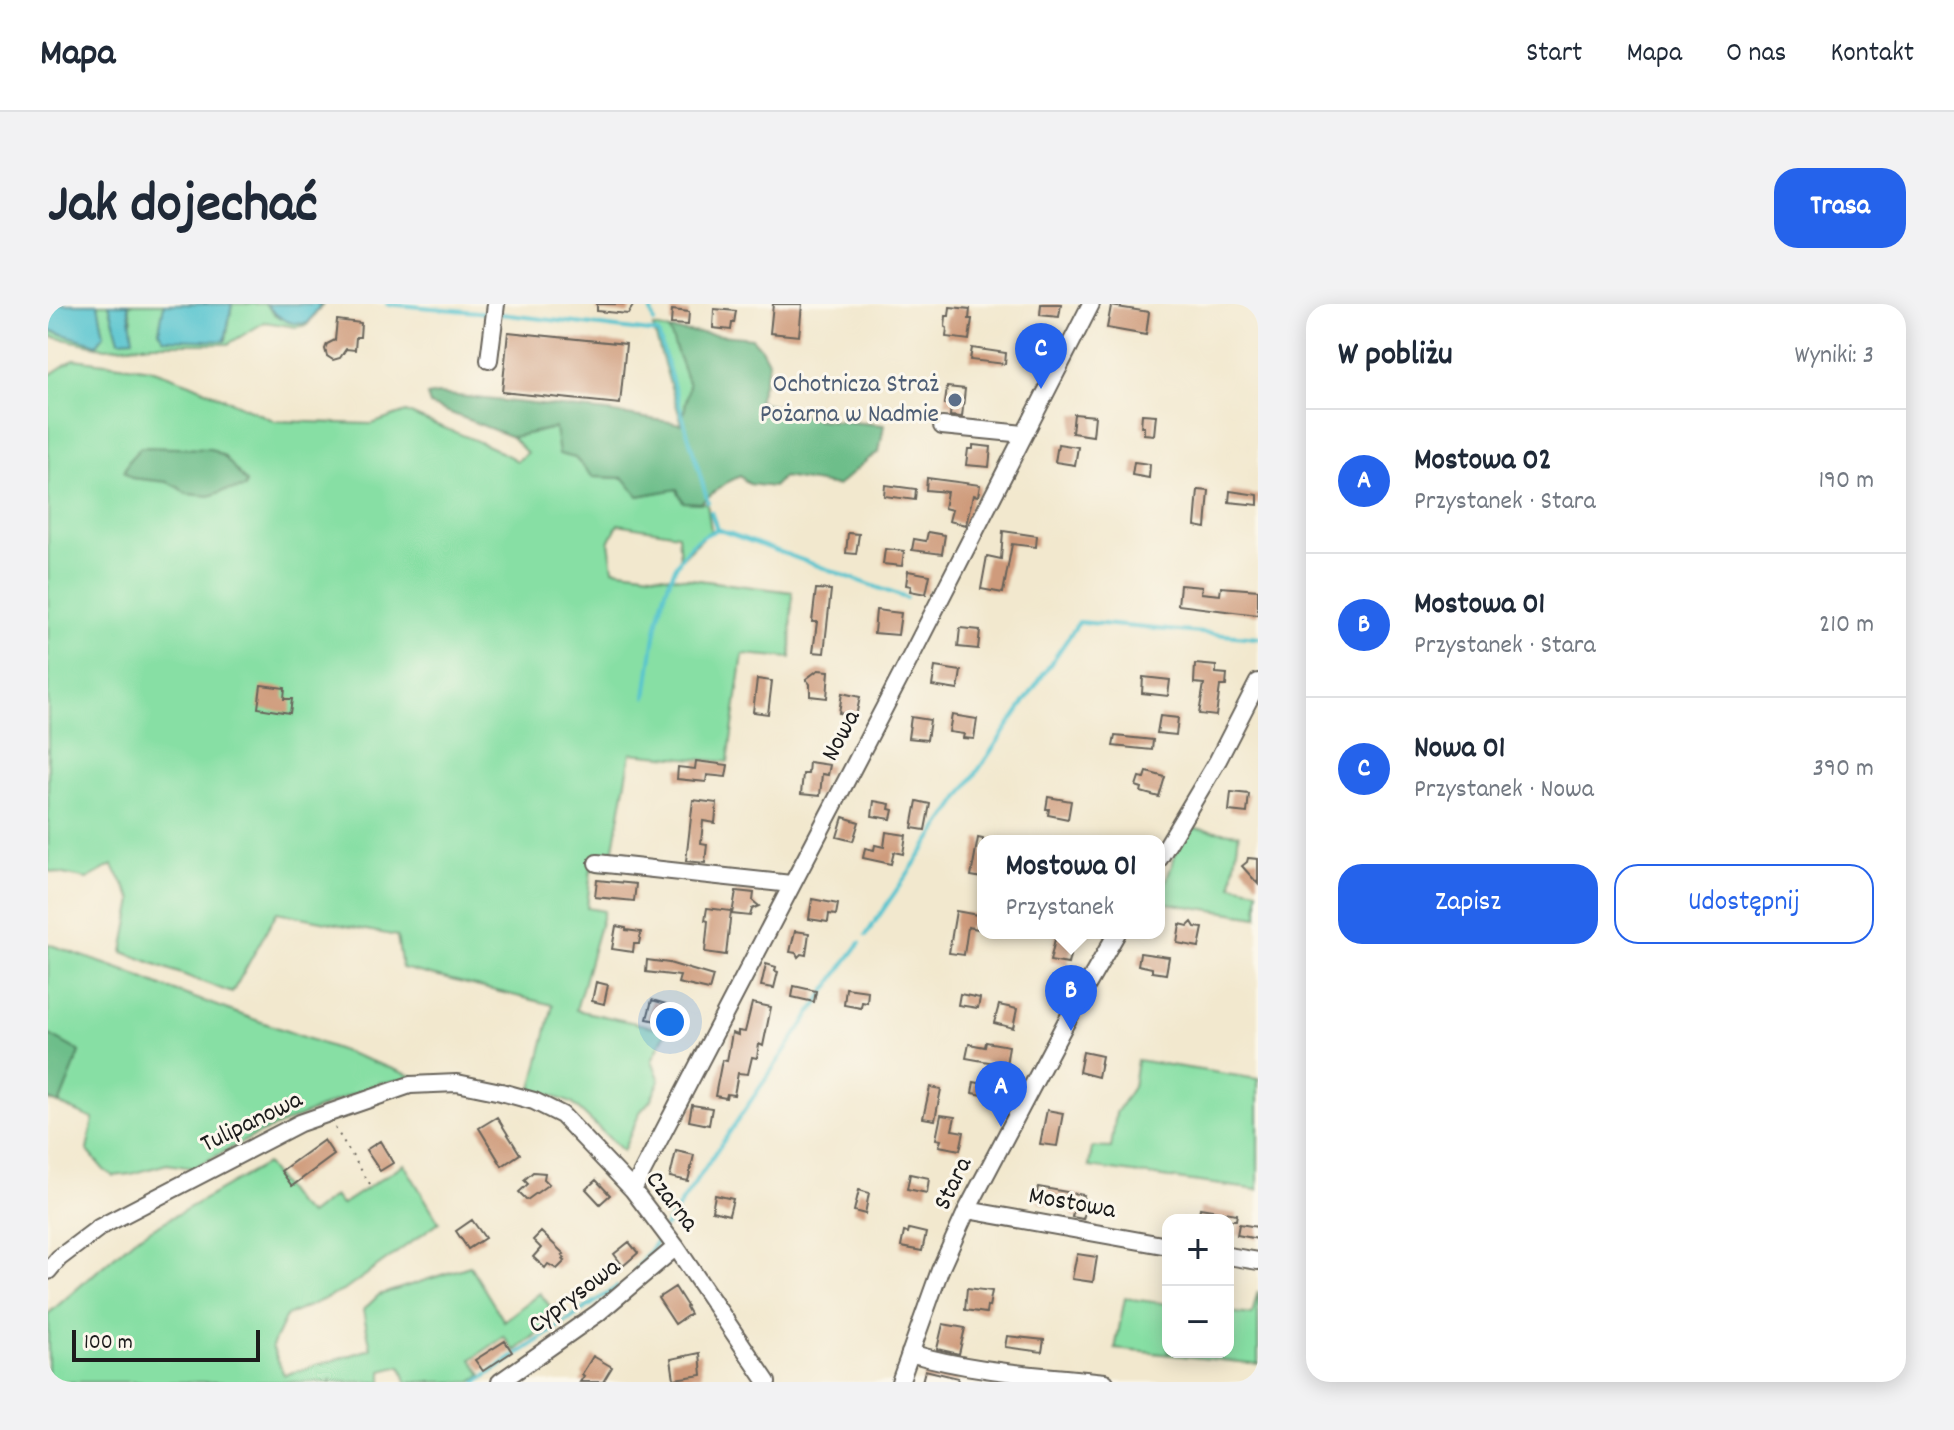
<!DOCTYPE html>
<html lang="pl">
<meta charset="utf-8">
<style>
:root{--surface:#fff;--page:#f2f2f3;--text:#1f2937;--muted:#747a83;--line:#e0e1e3;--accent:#2563eb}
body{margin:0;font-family:Dekko,sans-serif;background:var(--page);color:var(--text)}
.controls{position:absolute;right:24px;bottom:24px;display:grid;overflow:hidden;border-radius:16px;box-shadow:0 4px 20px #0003}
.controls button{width:72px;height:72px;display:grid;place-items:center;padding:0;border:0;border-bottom:2px solid var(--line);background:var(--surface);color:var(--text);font:40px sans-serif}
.scale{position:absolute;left:24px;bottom:20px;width:188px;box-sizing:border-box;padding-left:8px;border:4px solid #1c1c1c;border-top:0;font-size:22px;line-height:28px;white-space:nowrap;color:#1c1c1c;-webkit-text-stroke:6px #fbf7ec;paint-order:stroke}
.you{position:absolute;left:622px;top:718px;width:28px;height:28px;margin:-20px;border:6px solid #fff;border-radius:50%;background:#1a73e8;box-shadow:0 0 0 12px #1a73e833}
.badge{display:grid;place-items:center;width:52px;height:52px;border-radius:50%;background:var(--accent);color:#fff;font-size:26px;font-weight:700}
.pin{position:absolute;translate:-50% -66px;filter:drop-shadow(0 2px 4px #0008)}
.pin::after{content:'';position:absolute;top:42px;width:28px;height:24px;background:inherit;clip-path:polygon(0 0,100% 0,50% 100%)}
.popup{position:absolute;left:929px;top:531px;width:188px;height:104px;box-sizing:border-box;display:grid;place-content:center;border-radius:16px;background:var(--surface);filter:drop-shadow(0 2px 6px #0005);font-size:26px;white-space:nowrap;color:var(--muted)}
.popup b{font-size:30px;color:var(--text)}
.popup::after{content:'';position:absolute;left:50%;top:100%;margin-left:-16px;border:16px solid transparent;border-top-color:var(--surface)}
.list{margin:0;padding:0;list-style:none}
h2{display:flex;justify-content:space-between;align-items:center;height:104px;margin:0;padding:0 32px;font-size:34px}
h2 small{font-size:26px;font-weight:400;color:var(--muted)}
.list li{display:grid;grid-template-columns:52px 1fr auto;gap:24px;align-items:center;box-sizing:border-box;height:144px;padding:0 32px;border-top:2px solid var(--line)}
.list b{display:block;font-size:30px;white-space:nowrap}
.list p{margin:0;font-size:26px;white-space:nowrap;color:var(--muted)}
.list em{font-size:26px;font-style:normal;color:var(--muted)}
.actions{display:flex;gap:16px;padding:24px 32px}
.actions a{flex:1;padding:18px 0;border:2px solid var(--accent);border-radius:24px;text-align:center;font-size:28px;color:var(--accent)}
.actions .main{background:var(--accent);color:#fff}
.map{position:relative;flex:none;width:1210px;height:1078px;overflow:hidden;border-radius:24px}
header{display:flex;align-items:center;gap:48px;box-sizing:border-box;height:112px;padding:0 40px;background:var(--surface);border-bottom:2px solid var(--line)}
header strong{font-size:38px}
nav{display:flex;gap:44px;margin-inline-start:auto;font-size:28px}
.intro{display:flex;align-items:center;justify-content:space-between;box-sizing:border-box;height:192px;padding:0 48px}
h1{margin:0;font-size:56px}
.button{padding:20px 36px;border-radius:24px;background:var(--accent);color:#fff;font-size:28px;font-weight:700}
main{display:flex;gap:48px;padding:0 48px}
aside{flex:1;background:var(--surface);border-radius:24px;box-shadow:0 4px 20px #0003}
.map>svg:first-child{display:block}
</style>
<header>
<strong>Mapa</strong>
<nav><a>Start</a><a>Mapa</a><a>O nas</a><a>Kontakt</a></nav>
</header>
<div class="intro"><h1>Jak dojechać</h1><a class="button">Trasa</a></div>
<main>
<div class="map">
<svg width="1210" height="1078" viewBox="0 0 1210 1078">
<rect width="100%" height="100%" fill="#fbf7ec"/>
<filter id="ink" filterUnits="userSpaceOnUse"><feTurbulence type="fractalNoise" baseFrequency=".0125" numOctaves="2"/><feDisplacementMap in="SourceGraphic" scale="16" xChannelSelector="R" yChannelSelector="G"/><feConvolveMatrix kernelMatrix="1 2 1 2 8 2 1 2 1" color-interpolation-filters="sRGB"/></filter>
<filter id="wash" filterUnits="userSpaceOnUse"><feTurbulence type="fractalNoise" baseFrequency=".006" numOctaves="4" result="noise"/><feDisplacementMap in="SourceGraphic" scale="32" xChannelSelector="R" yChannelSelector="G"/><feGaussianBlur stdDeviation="1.8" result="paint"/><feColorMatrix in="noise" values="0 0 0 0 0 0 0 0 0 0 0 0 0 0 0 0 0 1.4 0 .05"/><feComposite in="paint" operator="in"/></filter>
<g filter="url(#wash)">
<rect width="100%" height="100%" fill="#f2e8ce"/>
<path fill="#87dfa4" stroke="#527e60" stroke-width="2" d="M50 0H61L71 35 84 16 80 0H116L111 27 178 36 184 0H218L227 11 267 10 273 0H275L259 21 248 23 217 18 180 40H106L58 44 0 32V26L49 40 56 31Z
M605 23 621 26 641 81 634 120Z
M26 55 103 65 142 79 227 117 324 120 358 108C394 125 435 136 469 157L479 149 464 133 507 124 527 154 545 173 576 174 591 192 629 185 635 198 659 199 663 226 632 256 630 230 570 220 561 238 565 265 744 288 743 354 695 350 680 458 583 449 562 566 543 565 539 604 556 607 528 706 619 726 604 756 612 777 602 797 592 808 575 847 524 799 484 785 505 701 354 664 349 632 229 608 184 689 75 648 85 596 64 561 39 575 0 567V72Z
M1137 523 1191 530 1184 581 1210 586V613L1111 598Z
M0 640 77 667 116 683 370 774 331 779 206 832 145 864 119 860 83 870 65 872 56 866 39 846 45 815 11 800 32 748 0 730Z
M1089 756 1210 775V886L1041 863 1044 843 1063 844 1068 809 1085 783Z
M218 860 248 900 261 911 286 892 293 901 356 860 391 918 297 986 238 1012 224 1042 236 1071 323 1045 315 1006 331 991 422 962 456 1017 492 989 510 1013 467 1047 456 1033 424 1055 434 1071 424 1078H358L353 1062 334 1067V1078H0V1010L86 935Z
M1210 987V1060L1067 1045 1077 994 1120 1000V1048H1180V1008L1204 1011Z"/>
<path fill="#6dbe8a" stroke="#446d53" stroke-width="2" d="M621 26 704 34 713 44 721 59 710 97 766 115 836 121 831 148C814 157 804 171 789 182L735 173 725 183 701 180 692 172 678 179 652 199 635 198 629 185 590 192 576 174 545 173 527 154 511 150 507 124 464 133 382 101 379 92 390 90 409 92 560 108 634 120 641 81Z
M93 143 163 145 176 152 198 178 197 184 175 187 162 192 138 190 130 183 119 178 83 174 76 168 81 156Z
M0 730 32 748 11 800 0 796Z"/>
<path fill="#57c4cf" stroke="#3a7076" stroke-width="2" d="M0 0H50L56 31 49 40 0 26Z
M61 0H80L85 35 71 36Z
M116 0H184L177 37 116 35 111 28Z
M218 0H273L260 19C241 22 230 14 218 0Z"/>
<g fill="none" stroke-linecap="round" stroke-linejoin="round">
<path stroke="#57c4cf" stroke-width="4" d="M339 0 441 9
M601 0 606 18
M453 10 610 29 660 198
M663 208 669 225 858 294
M598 393C605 347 611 261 652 234 657 231 664 228 669 225
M818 631 1031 318 1210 334
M617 923 794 663 812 639
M588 966 613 931
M429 1078 569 983"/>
</g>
<g id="blocks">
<path fill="#cf9b7b" d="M549 0H586L580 10 549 7Z
M725 0H754L751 32 722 29Z
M993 0H1013L1011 13 992 11Z
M1063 2 1101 8 1098 31 1059 24Z
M902 3 922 5 921 15H924L921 36 898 33 899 24 897 23 898 12H901Z
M666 5 688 7 686 19H684L683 26 665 24Z
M624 6 641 8 640 21 623 20Z
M289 16 313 19 312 33H308L307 46 298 45 292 54 285 56 279 52 277 45 279 40 287 36Z
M460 28 578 40 572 100 454 88Z
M924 44 958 49 957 60 922 56Z
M899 83 917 85 914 113 902 112 903 100H897Z
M1026 110 1047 112 1045 132 1024 129Z
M1094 110 1108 111 1106 131 1096 130V123H1093Z
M1010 140 1030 143 1027 161 1007 158Z
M925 141 943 143 941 163 918 161 920 145H925Z
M1086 158 1102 160 1101 174 1084 171Z
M879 174 932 181 930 192 925 191 918 221 901 217 904 206 896 204 899 188 878 186Z
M837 181 868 185 867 196 836 192Z
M1150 186 1161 187 1158 224 1147 222Z
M1182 187 1210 191V201L1181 198Z
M955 227 989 232 988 243 964 240 955 289 933 285 939 252 953 255Z
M880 228 897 231 894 250 864 246 866 235 878 237Z
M800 229 811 230 808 250 798 249Z
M837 245 856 247 854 262 835 260Z
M860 267 882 271 878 290 862 287 863 282 858 281Z
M1132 281 1154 283 1153 289 1172 291 1173 283 1210 286V311L1130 301Z
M768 285 783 286 776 349 765 348 769 318H764Z
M828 306 853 309 850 331 826 329Z
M912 324 932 326 930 345 910 343Z
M1147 360 1168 362V369L1179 370 1178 382H1172L1168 412 1151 410 1156 380 1146 379Z
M887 363 913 367 910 386 884 382Z
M770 366 781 367 779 394 762 392V380L758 375Z
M1095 373 1122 376 1120 392 1094 389Z
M709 375 724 377 720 410 705 408Z
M213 381 237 384 236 395H244L242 409 210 404Z
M794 389 812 393 808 412 791 409Z
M904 411 929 415 926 435 915 434 916 430 901 428Z
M1112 412 1130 414 1128 431 1109 429Z
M863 413 882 416 879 436 860 434Z
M1067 432 1105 436 1104 446 1065 442Z
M648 457 680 461 678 473 659 471 658 478 629 475 630 463 647 465Z
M761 458 782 461 780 471 774 470 772 492 753 490 755 470H760Z
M1099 468 1117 473 1111 493 1093 488 1094 484 1088 482 1091 473 1097 474Z
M1183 488 1201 490 1199 509 1181 507Z
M1000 493 1023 497 1020 515 1000 511 1001 505H998Z
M645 496 669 499 667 519 655 517 653 539 659 540 657 559 638 557Z
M826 497 842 500 841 505 845 506 843 515 824 512Z
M869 497 882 500 877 526 864 524Z
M795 513 811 518 805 537 789 533Z
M838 528 858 531 855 550 846 548 843 560 815 554 817 544 826 546 827 541 836 543Z
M930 534 935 535V574L923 572Z
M1200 554 1210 555V580L1194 562 1199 558Z
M549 576 588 580 586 597 547 593Z
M688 587 706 589 705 597 711 602 704 605 702 612 684 610Z
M764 595 790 600 788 611 781 610 780 618 761 615Z
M659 604 683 607 678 651 657 648 660 617 657 616Z
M908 607 935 612V626L920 623 916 651 901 649Z
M1144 618 1147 623 1155 624 1151 643 1129 639 1132 620 1140 622Z
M568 622 578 624V626L593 628 591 640H586L585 648 564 645Z
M747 627 761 629 758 651 753 650 750 653 748 649 742 648Z
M1008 631 1026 634 1020 660 1002 657Z
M1092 649 1121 653 1118 670 1104 668V664L1090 661Z
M599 656 621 659 665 672 661 686 630 679 632 672 598 668Z
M718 660 728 663 727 667 730 668 726 684 713 682Z
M548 678 560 681 556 700 544 697Z
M746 682 768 687 766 698 744 693Z
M798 684 820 687 819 699 814 698 813 704 796 701Z
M912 690 932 694 930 704 910 701Z
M604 696 618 700 614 718 599 715Z
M704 699 723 703 715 742 711 740 709 754 704 753 700 770 690 769 686 791 679 790 678 794 667 792 674 756 679 757 684 729 690 731V727L697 728Z
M951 701 969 705 965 724 946 719Z
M938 738 961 742 958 761 918 754 921 740 937 743Z
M1035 748 1054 752 1050 773 1031 768Z
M926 778 954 784 952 794 924 789Z
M882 783 893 785 887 816 875 814Z
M644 801 664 804 661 821 641 817Z
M999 806 1015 809 1009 842 992 840Z
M893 811 907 813 904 826 916 828 912 846 891 842 893 836 888 835Z
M449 813 472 850 454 862 431 824Z
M276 836 286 851 244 882 233 867Z
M332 837 345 859 332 867 318 846Z
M628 847 646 851 640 877 622 873Z
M485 868 497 869 496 875 501 880 479 896 471 888 480 880 476 876Z
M862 870 881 874 879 889 859 885Z
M548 876 562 891 552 900 538 885Z
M990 883 1036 891 1034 900 1039 901 1035 915 1024 913 1027 901 1003 897V901L991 899 992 895 988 894Z
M811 886 821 889 817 910 806 907Z
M667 891 685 895 681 911 664 907Z
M1152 904 1189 910 1188 916H1150Z
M424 916 437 934 420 945 408 927Z
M1191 920 1210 923V935L1189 931Z
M861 925 878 929 874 947 853 943 856 928 860 929Z
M493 928 516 950 514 951 517 954 515 956 517 957 509 965 500 960 497 964 485 953 493 944 485 936Z
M581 938 590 949 575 962 566 950Z
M1029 950 1049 953 1045 978 1024 975Z
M627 983 639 1002 638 1003 642 1010 627 1020 610 994Z
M919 984 944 987 941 1003 939 1002 938 1009 917 1006Z
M895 1020 917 1024 911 1050 889 1045Z
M959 1032 996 1036 994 1048 957 1043Z
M457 1037 464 1048 435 1067 427 1056Z
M652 1049 654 1071 626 1075 623 1055Z
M545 1052 564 1063 555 1078H532L536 1072 534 1070Z
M877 1066 910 1074 909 1078H874Z"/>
</g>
</g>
<g filter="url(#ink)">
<use href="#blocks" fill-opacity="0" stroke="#67635a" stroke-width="2"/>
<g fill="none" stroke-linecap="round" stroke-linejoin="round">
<defs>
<path id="minor" d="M441 56 448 0
M894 122 976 130
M1111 555 1170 456 1210 378
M549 559 743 580
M585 886 857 364 1043 0
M919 906 1120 942
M1180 952 1210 957
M0 967 11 954 52 923 252 819 362 781 409 779 453 788 486 797 514 811 585 886 628 943 719 1078
M862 1049C925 1068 992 1071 1057 1078
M452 1078 550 1009 628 943
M852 1078 892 966 919 906 1017 720 1069 629"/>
</defs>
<use href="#minor" stroke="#67635a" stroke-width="20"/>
<path stroke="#67635a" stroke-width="2" stroke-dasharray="2 6" stroke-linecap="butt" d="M287 824 322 880"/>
<use href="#minor" stroke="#fff" stroke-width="16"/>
</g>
</g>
<circle fill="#5c6f8a" stroke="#fbf7ec" stroke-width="3" cx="907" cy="96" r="8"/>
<g text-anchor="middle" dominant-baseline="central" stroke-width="6" stroke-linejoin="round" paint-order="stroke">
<g font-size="26" fill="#4e5e75" stroke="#fbf7ec" text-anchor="end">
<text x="891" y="81">Ochotnicza Straż<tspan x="891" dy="30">Pożarna w Nadmie</tspan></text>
</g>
<g font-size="26" fill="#1c1c1c" stroke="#fbf7ec">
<text transform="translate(794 432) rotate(-62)">Nowa</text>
<text transform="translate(204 819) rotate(-26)">Tulipanowa</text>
<text transform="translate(906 880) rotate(-64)">Stara</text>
<text transform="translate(623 898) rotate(52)">Czarna</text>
<text transform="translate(1024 900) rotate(10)">Mostowa</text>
<text transform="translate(527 993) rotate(-37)">Cyprysowa</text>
</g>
</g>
</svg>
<div class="controls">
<button>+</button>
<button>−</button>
</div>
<div class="scale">100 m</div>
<div class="you"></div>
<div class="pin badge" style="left:953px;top:823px">A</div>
<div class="pin badge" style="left:1023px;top:727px">B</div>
<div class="popup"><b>Mostowa 01</b>Przystanek</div>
<div class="pin badge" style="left:993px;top:85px">C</div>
</div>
<aside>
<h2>W pobliżu<small>Wyniki: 3</small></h2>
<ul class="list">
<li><span class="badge">A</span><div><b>Mostowa 02</b><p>Przystanek · Stara</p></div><em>190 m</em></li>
<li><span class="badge">B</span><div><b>Mostowa 01</b><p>Przystanek · Stara</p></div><em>210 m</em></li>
<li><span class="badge">C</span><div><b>Nowa 01</b><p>Przystanek · Nowa</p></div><em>390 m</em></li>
</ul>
<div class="actions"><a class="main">Zapisz</a><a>Udostępnij</a></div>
</aside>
</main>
